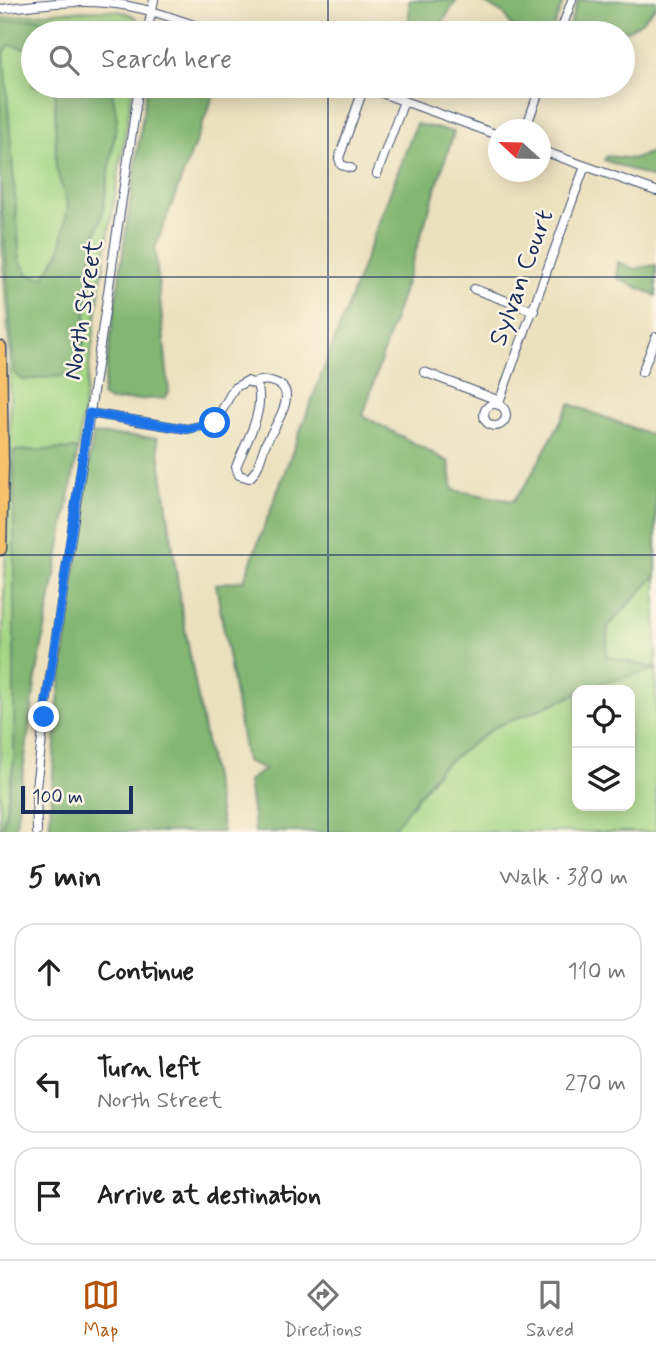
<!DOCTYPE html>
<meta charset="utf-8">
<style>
:root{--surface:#fff;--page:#f2f2f2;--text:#222;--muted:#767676;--line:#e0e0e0;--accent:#b45309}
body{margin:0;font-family:Mynerve,sans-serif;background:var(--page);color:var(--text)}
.controls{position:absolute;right:21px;bottom:21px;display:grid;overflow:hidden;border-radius:14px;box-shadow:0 4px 18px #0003}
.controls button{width:63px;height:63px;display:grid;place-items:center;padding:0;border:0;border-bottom:2px solid var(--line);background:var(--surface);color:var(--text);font:35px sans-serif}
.compass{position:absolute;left:488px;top:119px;width:63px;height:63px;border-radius:50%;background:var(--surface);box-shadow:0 4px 18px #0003;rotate:292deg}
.scale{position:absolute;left:21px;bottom:18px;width:112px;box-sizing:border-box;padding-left:7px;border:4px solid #1b2f5e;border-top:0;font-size:19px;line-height:24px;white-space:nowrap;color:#1b2f5e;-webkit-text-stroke:5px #fcf5e5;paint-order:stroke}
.stop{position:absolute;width:21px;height:21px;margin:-16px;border:5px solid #1a73e8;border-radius:50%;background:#fff}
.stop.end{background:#1a73e8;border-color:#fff;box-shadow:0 2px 7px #0008}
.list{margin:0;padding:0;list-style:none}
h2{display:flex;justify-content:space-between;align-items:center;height:91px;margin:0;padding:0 28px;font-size:30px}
h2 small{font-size:23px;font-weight:400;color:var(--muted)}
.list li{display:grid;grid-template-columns:46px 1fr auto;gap:21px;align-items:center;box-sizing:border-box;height:98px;margin:0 14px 14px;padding:0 14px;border:2px solid var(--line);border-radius:21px}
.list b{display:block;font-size:26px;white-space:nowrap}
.list p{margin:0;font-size:23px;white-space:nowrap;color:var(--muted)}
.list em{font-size:23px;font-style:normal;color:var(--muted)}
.icon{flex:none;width:38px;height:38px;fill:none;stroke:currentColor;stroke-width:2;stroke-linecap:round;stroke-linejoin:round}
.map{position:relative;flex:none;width:656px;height:832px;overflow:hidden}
.search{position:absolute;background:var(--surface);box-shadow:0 4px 18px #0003;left:21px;right:21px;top:21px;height:77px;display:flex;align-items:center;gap:18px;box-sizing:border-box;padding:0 24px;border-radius:38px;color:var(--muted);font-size:26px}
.sheet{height:427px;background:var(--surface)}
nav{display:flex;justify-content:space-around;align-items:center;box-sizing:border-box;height:98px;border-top:2px solid var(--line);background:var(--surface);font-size:19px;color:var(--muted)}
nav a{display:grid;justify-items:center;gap:4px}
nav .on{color:var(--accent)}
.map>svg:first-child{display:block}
</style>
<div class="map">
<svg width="656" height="832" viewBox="0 0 656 832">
<rect width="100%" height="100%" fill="#fcf5e5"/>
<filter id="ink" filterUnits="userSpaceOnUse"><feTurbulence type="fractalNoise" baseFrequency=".0143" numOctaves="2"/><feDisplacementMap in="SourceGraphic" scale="14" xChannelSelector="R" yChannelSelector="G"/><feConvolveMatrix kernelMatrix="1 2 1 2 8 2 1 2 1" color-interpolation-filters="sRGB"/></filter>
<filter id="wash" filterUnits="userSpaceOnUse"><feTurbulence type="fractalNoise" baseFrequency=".00686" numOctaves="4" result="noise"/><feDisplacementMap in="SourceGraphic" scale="28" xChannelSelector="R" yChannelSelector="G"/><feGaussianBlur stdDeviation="1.57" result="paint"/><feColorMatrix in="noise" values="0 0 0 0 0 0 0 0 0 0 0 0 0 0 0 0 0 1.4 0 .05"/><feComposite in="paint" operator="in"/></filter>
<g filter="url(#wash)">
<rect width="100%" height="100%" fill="#ece1be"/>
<path fill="#a3d584" stroke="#5f8271" stroke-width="2" d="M66 11C83 11 121 7 135 17 140 21 140 27 140 33H33V86H133L102 273 78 449 15 451 14 761 2 832H0V702L10 453V358L0 224V18Z
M656 575V668L606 657 608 626Z
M656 669V832H391L440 768 494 727 577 694V806H630V690H584L597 683Z"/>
<path fill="#82b672" stroke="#4e7268" stroke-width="2" d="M409 0H457L435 33H409Z
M480 0H564L551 33H519L511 26 505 15Z
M578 0H656V6L641 22 627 31C605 22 601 23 579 31L569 26Z
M38 18C53 19 69 17 75 33H33V50L9 45 4 53 20 261 29 275 44 277 60 252 68 207 56 168 55 86H80L81 94 96 86H107L112 91 117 119 102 216 92 246 81 374 23 380 14 373 0 178V22Z
M147 86H217L155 248 169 392 165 398 110 401 102 397Z
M416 124 454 132 363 416 449 462 453 490 513 501 528 481 570 404 648 434 656 431V575L608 626 606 656 656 669 577 690V694L495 727 440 768 391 832H255L248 781 265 769 246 761 216 584 244 580Z
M656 150V179L604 160 607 156 635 159Z
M618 262 634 269 656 265V296L617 278Z
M93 434 157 438 182 612 223 832H49L58 702Z
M78 449 35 684 15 832H2L14 761V451Z"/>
</g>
<g filter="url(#ink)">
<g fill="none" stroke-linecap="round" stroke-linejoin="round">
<defs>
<path id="minor" d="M0 9C35 5 72 0 107 3 144 6 182 21 216 33
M147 33 154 0
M560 33 572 0
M362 86 498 135
M525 130 541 86
M540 150 656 191
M351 168 341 165 339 158 364 87
M377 174 404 101
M474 289 534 311
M424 372 500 401
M642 372 656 337
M484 415a11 11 0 1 1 22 0a11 11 0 1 1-22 0Z
M498 405 585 166
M89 413 187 429 215 423 234 388 247 381 257 385C266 410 245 444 236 467L239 475 249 478C259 471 261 454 266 443 273 428 302 390 274 382 266 379 260 380 252 383
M37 832 36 787 48 691 139 86"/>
<path id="highway" d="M0 347 2 464 0 549"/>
</defs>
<use href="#minor" stroke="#3a4a6c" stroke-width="10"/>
<use href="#highway" stroke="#3a4a6c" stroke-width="15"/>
<use href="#minor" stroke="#fff" stroke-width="8"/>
<use href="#highway" stroke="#f5c16b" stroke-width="12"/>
</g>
</g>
<g fill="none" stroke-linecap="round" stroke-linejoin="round" filter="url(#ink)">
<path stroke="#1a73e8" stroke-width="9" d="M44 717 89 413 187 429 215 423"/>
</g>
<path fill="none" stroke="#1b2f5e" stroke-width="2" stroke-opacity="0.55" d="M328 0V33M328 86V832M0 277H656M0 555H656"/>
<g text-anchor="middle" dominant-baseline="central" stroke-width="5" stroke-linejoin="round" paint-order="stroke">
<g font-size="26" fill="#1b2f5e" stroke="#fcf5e5">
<text transform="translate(522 278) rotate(-70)">Sylvan Court</text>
<text transform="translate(84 310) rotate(-81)">North Street</text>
</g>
</g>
</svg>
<div class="controls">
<button><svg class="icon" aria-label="locate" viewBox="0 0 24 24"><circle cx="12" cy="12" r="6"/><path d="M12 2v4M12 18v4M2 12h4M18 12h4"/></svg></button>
<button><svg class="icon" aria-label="layers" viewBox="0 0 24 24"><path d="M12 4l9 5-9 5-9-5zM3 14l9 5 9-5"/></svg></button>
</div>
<svg class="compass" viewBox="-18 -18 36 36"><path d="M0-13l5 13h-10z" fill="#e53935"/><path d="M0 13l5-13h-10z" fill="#767676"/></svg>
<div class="scale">100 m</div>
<div class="stop" style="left:215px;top:423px"></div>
<div class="stop end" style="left:44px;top:717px"></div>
<div class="search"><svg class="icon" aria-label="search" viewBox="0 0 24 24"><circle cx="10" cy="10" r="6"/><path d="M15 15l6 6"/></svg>Search here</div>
</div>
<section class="sheet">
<h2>5 min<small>Walk · 380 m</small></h2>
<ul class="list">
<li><svg class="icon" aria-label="ahead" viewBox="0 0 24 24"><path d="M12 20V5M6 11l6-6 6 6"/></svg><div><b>Continue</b></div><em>110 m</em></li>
<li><svg class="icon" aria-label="left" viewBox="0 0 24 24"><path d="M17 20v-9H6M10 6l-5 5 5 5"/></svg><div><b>Turn left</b><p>North Street</p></div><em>270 m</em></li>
<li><svg class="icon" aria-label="arrive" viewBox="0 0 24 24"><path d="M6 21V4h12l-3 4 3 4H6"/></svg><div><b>Arrive at destination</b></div></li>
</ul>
</section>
<nav>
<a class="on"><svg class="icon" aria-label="map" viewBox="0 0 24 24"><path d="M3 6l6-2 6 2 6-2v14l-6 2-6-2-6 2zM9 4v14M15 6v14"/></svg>Map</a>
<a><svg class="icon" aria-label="directions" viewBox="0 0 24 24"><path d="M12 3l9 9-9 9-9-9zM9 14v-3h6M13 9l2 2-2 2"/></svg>Directions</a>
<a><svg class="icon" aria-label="saved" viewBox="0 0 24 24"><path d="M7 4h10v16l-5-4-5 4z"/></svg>Saved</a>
</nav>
